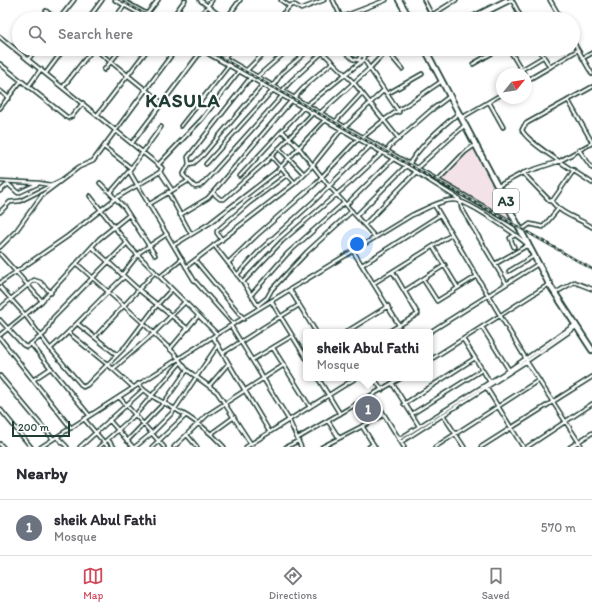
<!DOCTYPE html>
<style>
:root{--surface:#fff;--page:#f2f2f3;--text:#2b2b33;--muted:#7c7c81;--line:#e1e1e2;--accent:#d1495b}
body{margin:0;font-family:Itim,sans-serif;background:var(--page);color:var(--text)}
.compass{position:absolute;left:496px;top:68px;width:36px;height:36px;border-radius:50%;background:var(--surface);box-shadow:0 2px 6px #0003;rotate:60deg}
.scale{position:absolute;left:12px;bottom:10px;width:58px;box-sizing:border-box;padding-left:4px;border:2px solid #1f3d34;border-top:0;font-size:11px;line-height:14px;white-space:nowrap;color:#1f3d34;-webkit-text-stroke:3px #fff;paint-order:stroke}
.you{position:absolute;left:357px;top:244px;width:14px;height:14px;margin:-10px;border:3px solid #fff;border-radius:50%;background:#1a73e8;box-shadow:0 0 0 6px #1a73e833}
.badge{display:grid;place-items:center;width:26px;height:26px;border-radius:50%;background:var(--accent);color:#fff;font-size:13px;font-weight:700}
.pin{position:absolute;translate:-50% -50%;border:2px solid #fff;box-shadow:0 1px 4px #0006}
.popup{position:absolute;left:303px;top:329px;width:130px;height:52px;box-sizing:border-box;display:grid;place-content:center;border-radius:4px;background:var(--surface);filter:drop-shadow(0 1px 3px #0005);font-size:13px;white-space:nowrap;color:var(--muted)}
.popup b{font-size:15px;color:var(--text)}
.popup::after{content:'';position:absolute;left:50%;top:100%;margin-left:-8px;border:8px solid transparent;border-top-color:var(--surface)}
.list{margin:0;padding:0;list-style:none}
h2{display:flex;justify-content:space-between;align-items:center;height:52px;margin:0;padding:0 16px;font-size:17px}
h2 small{font-size:13px;font-weight:400;color:var(--muted)}
.list li{display:grid;grid-template-columns:26px 1fr auto;gap:12px;align-items:center;box-sizing:border-box;height:56px;padding:0 16px;border-top:1px solid var(--line)}
.list b{display:block;font-size:15px;white-space:nowrap}
.list p{margin:0;font-size:13px;white-space:nowrap;color:var(--muted)}
.list em{font-size:13px;font-style:normal;color:var(--muted)}
.icon{flex:none;width:22px;height:22px;fill:none;stroke:currentColor;stroke-width:2;stroke-linecap:round;stroke-linejoin:round}
.map{position:relative;flex:none;width:592px;height:447px;overflow:hidden}
.search{position:absolute;background:var(--surface);box-shadow:0 2px 6px #0003;left:12px;right:12px;top:12px;height:44px;display:flex;align-items:center;gap:10px;box-sizing:border-box;padding:0 14px;border-radius:22px;color:var(--muted);font-size:15px}
.sheet{height:108px;background:var(--surface)}
nav{display:flex;justify-content:space-around;align-items:center;box-sizing:border-box;height:56px;border-top:1px solid var(--line);background:var(--surface);font-size:11px;color:var(--muted)}
nav a{display:grid;justify-items:center;gap:2px}
nav .on{color:var(--accent)}
.map>svg:first-child{display:block}
</style>
<div class="map">
<svg width="592" height="447" viewBox="0 0 592 447">
<rect width="100%" height="100%" fill="#fff"/>
<filter id="ink" filterUnits="userSpaceOnUse"><feTurbulence type="fractalNoise" baseFrequency=".025" numOctaves="2"/><feDisplacementMap in="SourceGraphic" scale="8" xChannelSelector="R" yChannelSelector="G"/><feConvolveMatrix kernelMatrix="1 2 1 2 8 2 1 2 1" color-interpolation-filters="sRGB"/></filter>
<g filter="url(#ink)">
<path fill="#f3e3e8" d="M470 148 476 149 492 185 510 219 438 180Z"/>
<g fill="none" stroke-linecap="round" stroke-linejoin="round">
<defs>
<path id="minor" d="M115 0 149 19
M122 0 156 19
M200 0 224 19
M281 0 289 6
M333 0 342 19
M424 0 434 19
M512 0 522 19
M550 0 561 19
M46 11 56 19
M283 13 289 19
M147 14 158 0
M432 15 456 0
M59 19 74 0
M88 19 102 0
M114 19 125 5
M171 19 185 0
M198 19 212 0
M226 19 240 0
M278 19 291 5H295L301 9 324 0
M337 19 386 0
M398 19 407 15
M0 37 162 168 160 172 116 198 68 236 0 283
M573 41 578 50
M95 49 162 103
M200 49 406 166 459 199
M209 49 523 229 530 224 543 227 558 209
M319 49 354 83 399 139
M342 49 353 59 363 61 365 57 361 55 359 59
M358 49 361 55
M509 49 524 74
M539 49 550 67 578 50 592 74
M387 51 402 69
M364 55 382 49
M224 58 231 49
M583 58 592 53
M28 60 36 49
M364 60 399 112
M0 64 68 118 72 116 83 103
M473 64 499 49
M104 70 121 49
M521 70 543 57
M246 71 268 49
M46 73 64 49
M251 77 188 157 189 164 183 175 195 187 200 186 209 177 282 96
M257 77 289 49
M526 81 550 67
M273 86 282 73 310 49
M28 87 41 69
M63 87 93 49
M592 87 527 123 524 126 522 130C527 143 578 173 592 183
M0 91 9 98
M282 91 291 81 326 49
M387 94 422 74
M294 98 307 84 333 62
M568 100 592 142
M489 102 503 127
M307 105 362 61
M0 108 21 81
M320 113 369 69 388 49
M98 114 148 49
M463 117 502 94
M335 122 362 93
M181 126 229 65
M345 127 384 90
M282 131 300 149 329 186 375 237
M363 137 384 120 442 81
M132 143 203 49
M104 147 131 168
M279 148 304 174
M579 150 592 168
M387 151 390 146 430 111 450 96
M271 156 295 183
M159 164 202 119 239 71
M189 164 194 163 203 155 263 84
M206 164 273 90
M409 164C422 144 441 127 459 113
M417 168 465 125
M129 171 194 280 233 324
M160 172 172 190
M523 173 550 201 553 200 574 170
M240 176 303 108
M438 180 465 152 475 145
M0 181 39 183
M100 183 124 207 155 255
M500 185 523 173 560 161 592 143
M0 191 8 184 18 193 39 183 50 185
M168 192 191 234
M110 193 129 171 161 127
M213 193 220 199H224L267 161 312 114
M90 196 130 247 217 334
M460 201 462 209 506 283
M551 201C562 215 578 218 592 227
M148 205 188 181
M346 205 393 159
M435 206 526 359
M0 212 10 202 20 201 60 181
M180 215 208 198 291 101
M356 216 406 166
M365 224 416 172
M222 240 217 233V231L249 203 288 174
M174 245 210 223 276 172 324 121
M214 245 243 282 258 306
M0 247 16 231 42 195 79 167 93 161 176 49
M92 247 139 290 188 329
M433 247 458 288
M514 247 510 238 515 235
M353 251 399 325
M0 254 42 301
M195 260 244 319
M228 263 257 235 314 185 358 139
M77 264 141 321 174 353 187 370 217 392 251 444
M495 264 528 245
M362 265 440 215
M186 267 295 183 313 165 341 130
M509 271 534 256
M122 275 140 252 167 234
M237 275 261 249 314 201 370 146
M160 277 182 259
M423 279 437 301 477 276
M243 282 282 241 351 182 382 153
M374 283 451 235
M0 287 26 316 48 346 83 387 87 385 126 346 157 305 172 289
M290 290 316 332
M404 291 445 265
M557 292 574 282 592 289
M251 295 287 254 344 203
M271 301 306 358
M258 305 267 298 272 289 307 252 352 211
M0 308 34 280 40 282 51 293
M0 320 23 345 27 347 45 333 53 318 127 243
M78 324 117 355
M231 326 289 420 301 447
M482 327 509 370
M346 332 388 306
M388 332 418 314 393 272
M430 332 538 264
M69 333 113 369 133 387
M0 335 42 301 99 239 129 215
M95 337 155 272
M213 337 269 431
M0 338 71 428
M463 339 490 382
M31 344 89 415
M273 348 310 407
M50 349C76 327 98 300 124 277
M170 349 198 316
M223 353 299 305
M252 360 292 336
M430 360 551 283
M527 362 582 447
M113 369 153 334 185 302
M0 376 53 439
M318 378 340 414
M374 378 382 390
M33 380 51 368
M392 383 419 426
M138 384C149 396 159 400 173 408 192 418 210 431 224 447
M209 386 228 364
M486 387 523 447
M372 395 404 447
M119 397 164 447
M404 404 475 358
M0 409 31 447
M412 414 482 370
M443 415 464 447
M84 419 108 447
M109 420 133 447
M328 421 339 438
M362 426 375 447
M212 433 234 417
M187 435 197 447
M57 437 67 447
M298 438 401 378
M399 439 509 370 576 324
M108 440 114 447
M127 441 163 404 187 370
M401 442 527 361 576 327
M0 444 3 447
M41 447 217 334 412 215C424 210 440 200 453 200 467 199 515 234 527 244
M80 447 143 390
M99 447 136 414 180 363
M135 447 152 433 172 413 218 345
M152 447 185 416
M174 447 207 415 284 365
M246 447 356 378
M286 447 298 441
M322 447 384 415
M369 447 373 444
M435 447 539 380
M481 447 592 377
M527 447 592 404
M570 447 592 433"/>
<path id="tertiary" d="M468 19 506 0
M473 19 511 0"/>
<path id="trunk" d="M399 0 410 19
M425 49 549 284 592 350"/>
</defs>
<use href="#minor" stroke="#1f3d34" stroke-width="5.5"/>
<use href="#tertiary" stroke="#1f3d34" stroke-width="6"/>
<use href="#trunk" stroke="#1f3d34" stroke-width="8"/>
<use href="#minor" stroke="#fff" stroke-width="2.5"/>
<use href="#tertiary" stroke="#fff" stroke-width="3"/>
<use href="#trunk" stroke="#fff" stroke-width="4.5"/>
<defs>
<path id="rail" d="M120 0 154 19
M206 49 592 269"/>
</defs>
<use href="#rail" stroke="#1f3d34" stroke-width="2.5"/>
<use href="#rail" stroke="#fff" stroke-width="1" stroke-dasharray="3" stroke-linecap="butt"/>
</g>
</g>
<g text-anchor="middle" dominant-baseline="central" stroke-width="4" stroke-linejoin="round" paint-order="stroke">
<rect fill="#fff" stroke="#627771" stroke-width="1" x="493" y="189" width="26" height="24" rx="3"/>
<g font-size="14" font-weight="bold" fill="#1f3d34">
<text x="506" y="201">A3</text>
</g>
<g font-size="19" font-weight="bold" letter-spacing="1" fill="#1f3d34" stroke="#fff">
<text x="183" y="100">KASULA</text>
</g>
</g>
</svg>
<svg class="compass" viewBox="-18 -18 36 36"><path d="M0-13l5 13h-10z" fill="#e53935"/><path d="M0 13l5-13h-10z" fill="#7c7c81"/></svg>
<div class="scale">200 m</div>
<div class="you"></div>
<div class="pin badge" style="left:368px;top:409px;background:#6b7280">1</div>
<div class="popup"><b>sheik Abul Fathi</b>Mosque</div>
<div class="search"><svg class="icon" aria-label="search" viewBox="0 0 24 24"><circle cx="10" cy="10" r="6"/><path d="M15 15l6 6"/></svg>Search here</div>
</div>
<section class="sheet">
<h2>Nearby<small></small></h2>
<ul class="list">
<li><span class="badge" style="background:#6b7280">1</span><div><b>sheik Abul Fathi</b><p>Mosque</p></div><em>570 m</em></li>
</ul>
</section>
<nav>
<a class="on"><svg class="icon" aria-label="map" viewBox="0 0 24 24"><path d="M3 6l6-2 6 2 6-2v14l-6 2-6-2-6 2zM9 4v14M15 6v14"/></svg>Map</a>
<a><svg class="icon" aria-label="directions" viewBox="0 0 24 24"><path d="M12 3l9 9-9 9-9-9zM9 14v-3h6M13 9l2 2-2 2"/></svg>Directions</a>
<a><svg class="icon" aria-label="saved" viewBox="0 0 24 24"><path d="M7 4h10v16l-5-4-5 4z"/></svg>Saved</a>
</nav>
